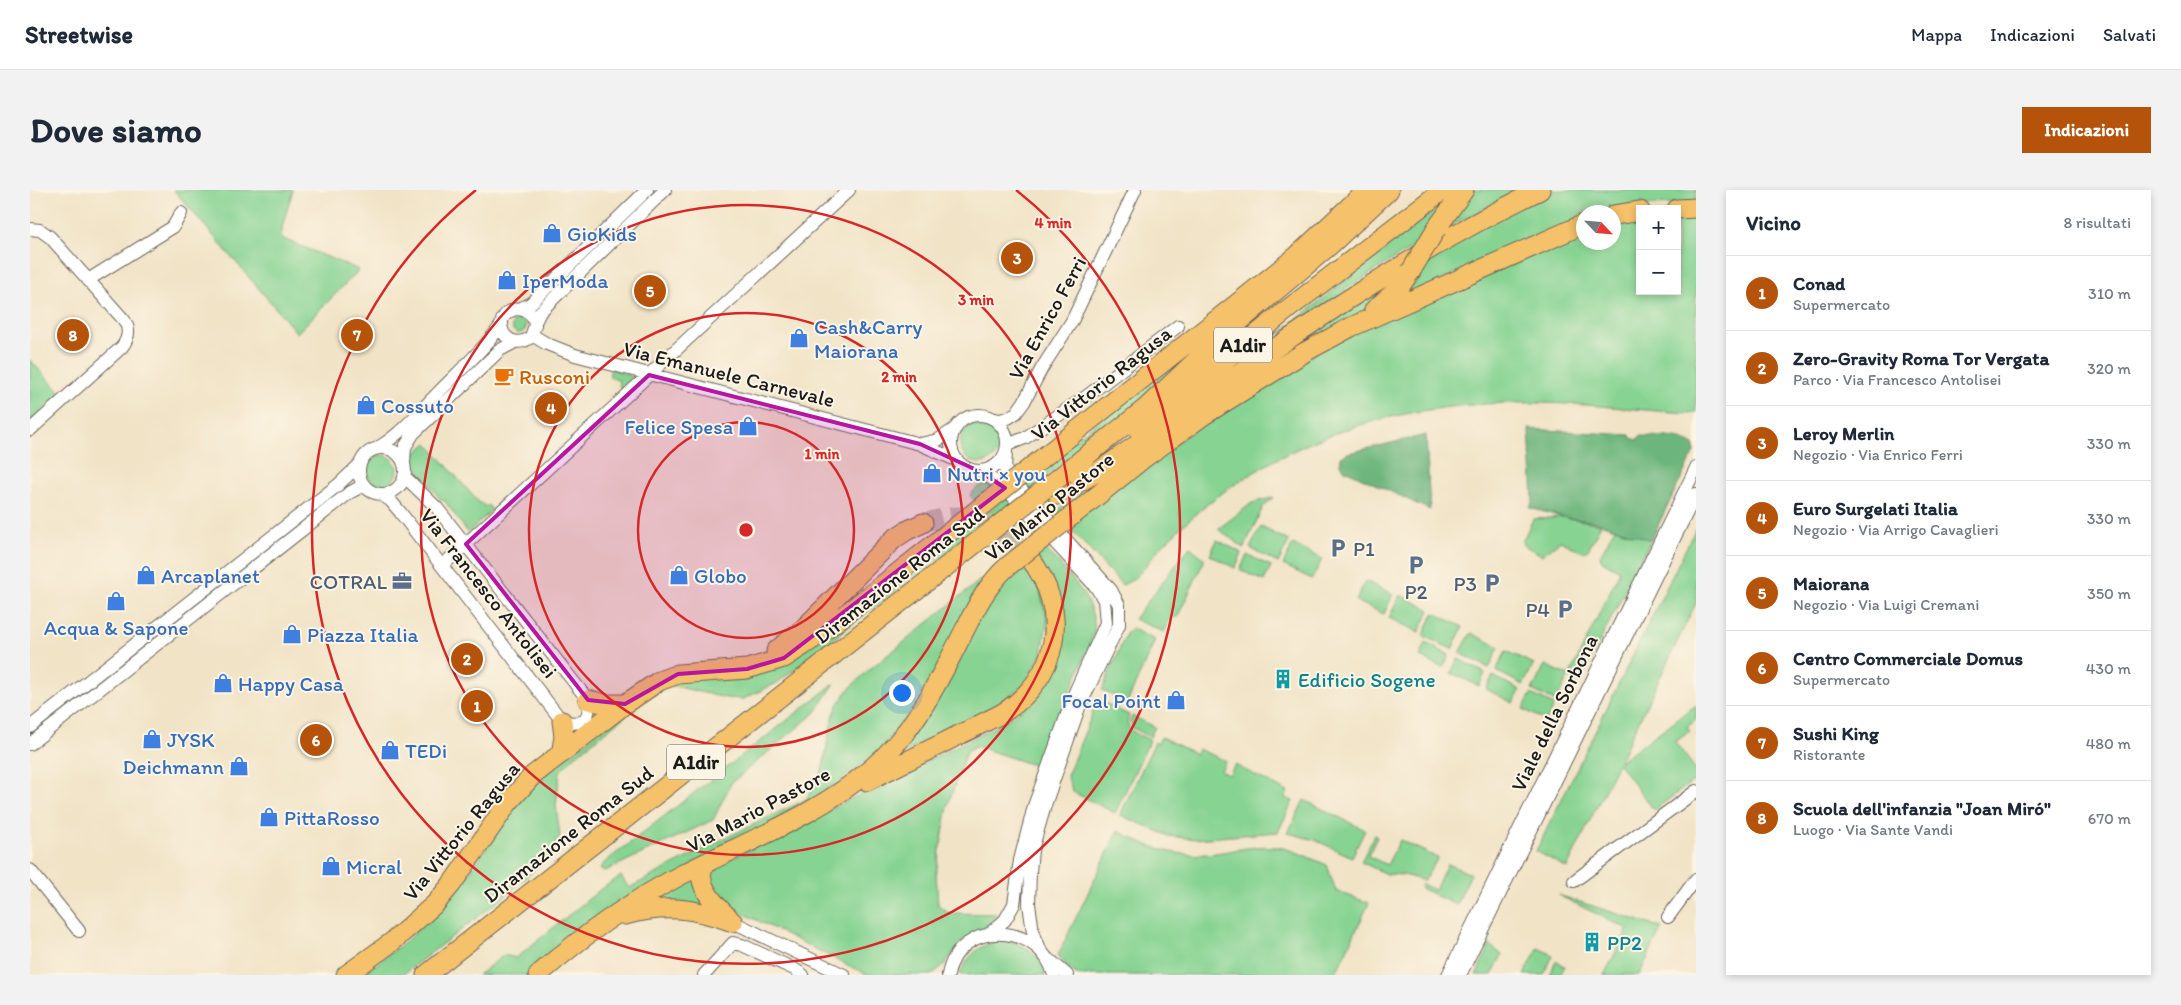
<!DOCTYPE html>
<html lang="it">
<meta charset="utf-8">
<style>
:root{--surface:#fff;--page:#f2f2f3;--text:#1f2937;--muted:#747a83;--line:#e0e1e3;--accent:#b45309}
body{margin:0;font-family:Itim,sans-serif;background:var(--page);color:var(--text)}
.controls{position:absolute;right:15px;top:15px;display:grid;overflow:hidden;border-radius:0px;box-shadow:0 2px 8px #0003}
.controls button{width:45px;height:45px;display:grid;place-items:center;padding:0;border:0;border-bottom:1px solid var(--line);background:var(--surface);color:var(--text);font:25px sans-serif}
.compass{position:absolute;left:1546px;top:15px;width:45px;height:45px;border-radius:50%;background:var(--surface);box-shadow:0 2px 8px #0003;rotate:116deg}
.you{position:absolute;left:871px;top:502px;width:18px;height:18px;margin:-12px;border:4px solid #fff;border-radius:50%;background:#1a73e8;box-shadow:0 0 0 8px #1a73e833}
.badge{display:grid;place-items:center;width:32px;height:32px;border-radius:50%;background:var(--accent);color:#fff;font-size:16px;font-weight:700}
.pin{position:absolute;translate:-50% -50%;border:2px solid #fff;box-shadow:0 1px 5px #0006}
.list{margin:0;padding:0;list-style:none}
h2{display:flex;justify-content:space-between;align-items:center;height:65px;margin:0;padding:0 20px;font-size:21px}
h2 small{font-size:16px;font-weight:400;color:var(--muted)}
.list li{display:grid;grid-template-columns:32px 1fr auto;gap:15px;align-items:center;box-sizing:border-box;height:75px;padding:0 20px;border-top:1px solid var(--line)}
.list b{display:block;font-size:19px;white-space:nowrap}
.list p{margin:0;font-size:16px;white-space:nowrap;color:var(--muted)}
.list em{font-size:16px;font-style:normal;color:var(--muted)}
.map{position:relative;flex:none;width:1666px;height:785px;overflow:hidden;border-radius:0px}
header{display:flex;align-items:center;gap:30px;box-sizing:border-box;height:70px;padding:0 25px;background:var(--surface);border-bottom:1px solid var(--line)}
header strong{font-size:24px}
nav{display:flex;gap:28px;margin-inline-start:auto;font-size:18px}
.intro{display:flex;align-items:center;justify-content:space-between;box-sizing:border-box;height:120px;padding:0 30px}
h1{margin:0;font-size:35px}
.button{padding:12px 22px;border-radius:0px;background:var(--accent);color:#fff;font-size:18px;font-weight:700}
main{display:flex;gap:30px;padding:0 30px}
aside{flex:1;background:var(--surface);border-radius:0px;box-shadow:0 2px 8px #0003}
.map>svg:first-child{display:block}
</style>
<header>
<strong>Streetwise</strong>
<nav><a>Mappa</a><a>Indicazioni</a><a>Salvati</a></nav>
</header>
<div class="intro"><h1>Dove siamo</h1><a class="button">Indicazioni</a></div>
<main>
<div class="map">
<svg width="1666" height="785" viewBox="0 0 1666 785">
<rect width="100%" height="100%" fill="#fcf5e5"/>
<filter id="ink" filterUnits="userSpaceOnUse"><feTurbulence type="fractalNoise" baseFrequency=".02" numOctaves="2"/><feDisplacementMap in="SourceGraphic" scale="10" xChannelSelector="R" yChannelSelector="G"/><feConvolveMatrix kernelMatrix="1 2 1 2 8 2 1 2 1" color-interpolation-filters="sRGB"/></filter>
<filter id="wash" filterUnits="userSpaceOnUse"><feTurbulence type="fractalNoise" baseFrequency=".0096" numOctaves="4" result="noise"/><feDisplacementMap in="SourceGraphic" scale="20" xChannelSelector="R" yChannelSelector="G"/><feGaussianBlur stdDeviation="1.12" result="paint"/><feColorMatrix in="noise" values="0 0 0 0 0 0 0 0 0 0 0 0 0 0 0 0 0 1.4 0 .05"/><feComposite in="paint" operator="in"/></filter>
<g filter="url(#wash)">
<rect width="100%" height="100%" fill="#f1e3c6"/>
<path fill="#86d392" stroke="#517857" d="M144 0H263L253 33 251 48 329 80 267 143Z
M1345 0H1353L1245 98 1099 221 1019 284 984 315 852 411 747 493 713 509 696 508 644 496 621 505 544 567 530 581 526 616 530 646 520 666 474 707 372 785H332L375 752 412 717 433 692 480 623 505 592 618 503 642 491 655 488 706 485 735 480 756 472 778 458 906 359 979 306 1028 263 1259 82 1313 35Z
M1440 0H1490L1411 41Z
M1522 0H1666V13L1602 16 1566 22H1554L1553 27 1373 107 1394 71 1469 26Z
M1417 10 1389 54 1344 81 1237 153Z
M1647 27H1666V223C1623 222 1581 216 1538 214 1428 208 1317 224 1223 283 1201 296 1178 312 1159 330 1149 339 1139 349 1129 359 1118 371 1108 390 1092 395L1037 335 1177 230 1307 150 1553 40 1554 52H1584V31L1610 28V101H1647Z
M1374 81 1346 113 1030 328 1025 322 1138 238Z
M482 136a7 7 0 1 1 14 0a7 7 0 1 1-14 0Z
M0 170 31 203 0 232Z
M581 178 605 188 606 191 595 203 590 197 588 190 579 187Z
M930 253a20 20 0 1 1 40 0a20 20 0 1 1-40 0Z
M397 253 450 314 452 313 456 317 458 315 462 320 438 343 414 310 412 311 382 272 383 265Z
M337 280a15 15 0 1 1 30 0a15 15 0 1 1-30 0Z
M958 293 965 296 945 312 940 305 948 297Z
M1244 307 1233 317 1214 358 1188 339 1222 313Z
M1532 327 1571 334 1558 360 1553 362 1530 351 1512 365 1493 355 1492 352 1503 329Z
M1231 337 1259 351 1248 373 1220 358Z
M1585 338 1621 350 1549 492 1538 487 1526 512 1502 500 1515 475 1539 486 1590 381 1572 371 1570 366Z
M1666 338V413L1589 572 1666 515V530L1657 537 1660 541 1645 552 1666 580V589L1624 620 1588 573 1537 678 1506 661Z
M1187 350 1212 363 1205 378 1180 365Z
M1263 354 1292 369 1282 389 1253 375Z
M1014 356C1034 381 1068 409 1064 444L1009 577 946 556 938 560 934 568 918 615 906 683 908 715 919 723 967 724 960 734 932 751 914 775 901 785H838L688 711 679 692 682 678 971 534 998 515 1027 470 1001 366Z
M1160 357 1175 369 1147 428 1142 426 1134 442 1104 429Z
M1217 365 1241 376 1234 391 1210 380Z
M994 372 1009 397 1018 426 1012 464 995 493 973 512 866 567 964 401Z
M953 388C925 443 899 500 860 548 847 565 828 578 811 591L501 785H448L474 765 486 768 571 699 591 686 599 698 685 653 773 611C804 585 790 539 813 507 829 485 852 470 873 453 899 431 926 410 953 388Z
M1335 391 1363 404 1354 424 1326 411Z
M1370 405 1400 420 1389 442 1359 428Z
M1404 423 1433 437 1422 459 1393 446Z
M1101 438 1125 450 1097 513 1072 500 1096 444Z
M1441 443 1469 457 1459 478 1430 463Z
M1396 453 1419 465 1413 478 1390 467Z
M1476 461 1504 474 1493 495 1466 481Z
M1428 469 1455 483 1449 496 1421 483Z
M1463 486 1490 500 1483 513 1456 499Z
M805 493 786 522 701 593 683 630 575 681 570 679 574 673Z
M1501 504 1524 515 1516 531 1493 519Z
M1068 510 1099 525C1093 541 1108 544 1120 550L1085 623 1043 602 1037 586Z
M1102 526 1125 537 1120 547 1103 538 1100 531Z
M1131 547 1166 564 1168 559 1196 571 1191 581 1199 585 1205 575 1258 602 1255 608 1263 611 1248 642 1166 649 1139 646 1090 625 1125 552 1128 554Z
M1274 610 1335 640 1322 667 1285 650 1258 643Z
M1088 641C1116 656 1144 667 1176 664 1203 662 1231 652 1257 659 1271 663 1284 670 1297 675L1306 701 1339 713 1305 785H1048L1038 778 1028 765Z
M1344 645 1347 647 1338 666 1357 675 1370 650 1408 668 1394 691 1374 685 1356 684 1331 672Z
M1417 674 1441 684 1426 715 1390 698 1392 694 1405 700Z
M669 685 681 719 620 711Z
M1528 705 1632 738 1609 785H1574L1598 739Z
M967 751C990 750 1011 762 1016 785H930C937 766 948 756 967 751Z
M1460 755 1472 765 1462 785H1446Z
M1508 758 1523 765 1514 785H1494Z
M1526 771 1535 776 1530 785H1520Z"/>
<path fill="#6cb57c" stroke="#44684c" d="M1499 239 1600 245 1601 248 1608 250 1610 246C1627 247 1649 245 1664 255V262L1621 350 1567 332 1532 327 1500 318 1503 309Z
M1396 245 1400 320 1315 280 1310 275 1311 267 1318 263Z"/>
</g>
<g filter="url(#ink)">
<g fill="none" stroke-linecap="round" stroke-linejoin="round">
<path stroke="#c6bba4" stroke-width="19" stroke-dasharray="19 9" stroke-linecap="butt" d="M893 333C905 330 916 326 928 326 955 326 981 349 999 367"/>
<defs>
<path id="minor" d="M0 39 10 40 20 47 94 130C101 140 98 149 92 157L0 240
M58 90 143 37 151 23
M487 119C498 120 504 125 505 135L501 147C482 162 461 138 477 123 484 118 493 119 500 114L617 0
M505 132 510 122 521 111 635 0
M502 145 517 154 545 165 890 254 926 270
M921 253a28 28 0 1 1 56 0a28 28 0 1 1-56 0Z
M961 228 969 230 978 228 986 223 994 212 1012 178 1042 131 1105 0
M890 254 908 250 926 238
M977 255 995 248 1057 206 1148 136
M349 257C371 244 388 223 406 205 428 182 453 161 472 134
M329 281a23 23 0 1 1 46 0a23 23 0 1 1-46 0Z
M976 263 975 279 980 287 1081 400 1089 415V435L1050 515 1016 612 1002 660 1000 682 999 714 1003 742 1010 759
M374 273 375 257 383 244 470 160 485 152
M951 282 974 297 1066 397 1074 410 1076 433 1045 502 1004 616 990 670 984 714 975 730 959 744
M350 304 360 310 370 322 532 531C552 536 561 531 558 510L407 318 374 286
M413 375 819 0
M0 537 308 295 329 275
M0 554 319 303 334 295
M0 680 49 741
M1544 691 1666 601
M1638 727 1666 689
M703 732 814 785
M1020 770 1037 785
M674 785 703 753 712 755 764 779 773 785
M918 785C928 729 1010 731 1024 785
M1418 785 1666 278
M1430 785 1666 304"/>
<path id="highway" d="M1647 19 1666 18
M1584 25 1610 21
M1406 39 1434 0
M1344 120 1368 99 1381 81
M1115 219 1190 148 1299 56 1359 0
M1108 240 1258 119 1413 0
M1020 262 1267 66 1337 0
M1035 283 1116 218
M1027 305 1069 281C1212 182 1352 76 1510 0
M1057 314 1114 268 1174 225 1275 162 1321 137 1554 34
M746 461 772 440 864 349 876 341 893 333
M558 510 576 514H595
M531 564 534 547 532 531
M837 591 971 524C1030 488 1041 421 999 367
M683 669C655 684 685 715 699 728
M595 725C636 714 664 718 703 732
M316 785 362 752 406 713 421 695 478 613 502 586 595 514 629 491 648 484 717 479 754 468 789 445 922 340
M396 785 937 360
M508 785C551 747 600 712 651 685 715 652 787 626 842 578 882 544 905 498 929 451 943 424 955 396 978 376"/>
</defs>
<use href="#minor" stroke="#676258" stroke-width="14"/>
<use href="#highway" stroke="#676258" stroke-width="21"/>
<use href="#minor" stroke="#fff" stroke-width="12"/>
<use href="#highway" stroke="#f5c16b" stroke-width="19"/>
<defs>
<path id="highway-bridge" d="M1381 81 1406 39
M922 340 1020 262
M937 360 1035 283
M978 376 1057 314"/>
</defs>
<use href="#highway-bridge" stroke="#676258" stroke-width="21" stroke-linecap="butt"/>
<use href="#highway-bridge" stroke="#f5c16b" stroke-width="19"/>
</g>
</g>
<path fill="#b5179e" fill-opacity="0.2" stroke="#b5179e" stroke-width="4" stroke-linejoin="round" d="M619 185 890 254 951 282 975 298 754 468 717 479 648 484 595 514 558 510 436 354Z"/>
<g fill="none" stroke="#d62828" stroke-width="2.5">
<circle cx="716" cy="340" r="108"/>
<circle cx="716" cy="340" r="217"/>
<circle cx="716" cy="340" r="325"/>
<path d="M986 0A434 434 0 1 1 446 0"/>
</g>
<defs>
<symbol id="shop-bare" viewBox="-9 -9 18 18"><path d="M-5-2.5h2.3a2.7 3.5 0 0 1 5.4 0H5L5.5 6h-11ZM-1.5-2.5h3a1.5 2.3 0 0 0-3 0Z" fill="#3f7fe0" stroke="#fcf5e5" stroke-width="2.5" paint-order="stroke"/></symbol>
<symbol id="cafe-bare" viewBox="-9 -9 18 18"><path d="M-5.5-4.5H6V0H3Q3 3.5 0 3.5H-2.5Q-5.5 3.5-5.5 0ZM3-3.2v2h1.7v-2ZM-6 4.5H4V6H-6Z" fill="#e8710a" stroke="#fcf5e5" stroke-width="2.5" paint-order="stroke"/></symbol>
<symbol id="parking-bare" viewBox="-9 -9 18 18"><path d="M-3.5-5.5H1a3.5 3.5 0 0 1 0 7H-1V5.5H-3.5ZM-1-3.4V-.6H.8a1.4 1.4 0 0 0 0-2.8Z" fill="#5c6f8a" stroke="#fcf5e5" stroke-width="2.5" paint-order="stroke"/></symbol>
<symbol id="office-bare" viewBox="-9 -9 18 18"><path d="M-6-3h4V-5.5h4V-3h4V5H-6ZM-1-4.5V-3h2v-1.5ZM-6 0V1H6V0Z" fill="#5c6f8a" stroke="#fcf5e5" stroke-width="2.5" paint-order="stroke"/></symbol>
<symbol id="building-bare" viewBox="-9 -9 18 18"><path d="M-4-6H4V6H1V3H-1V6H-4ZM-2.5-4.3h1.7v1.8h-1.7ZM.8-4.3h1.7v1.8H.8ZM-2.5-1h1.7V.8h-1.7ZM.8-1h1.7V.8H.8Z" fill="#0f9aa8" stroke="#fcf5e5" stroke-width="2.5" paint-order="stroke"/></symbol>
</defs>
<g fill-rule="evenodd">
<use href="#shop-bare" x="508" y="29" width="28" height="28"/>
<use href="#shop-bare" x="463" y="76" width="28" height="28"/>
<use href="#shop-bare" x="755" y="134" width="28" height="28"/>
<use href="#cafe-bare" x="460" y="172" width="28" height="28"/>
<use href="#shop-bare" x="322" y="201" width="28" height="28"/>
<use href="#shop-bare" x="704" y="222" width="28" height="28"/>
<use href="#shop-bare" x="888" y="269" width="28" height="28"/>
<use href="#parking-bare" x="1294" y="344" width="28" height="28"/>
<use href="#parking-bare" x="1372" y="361" width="28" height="28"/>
<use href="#shop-bare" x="102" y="371" width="28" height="28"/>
<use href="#shop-bare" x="635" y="371" width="28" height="28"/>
<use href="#office-bare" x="358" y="377" width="28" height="28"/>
<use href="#parking-bare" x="1448" y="379" width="28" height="28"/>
<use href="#shop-bare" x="72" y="397" width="28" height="28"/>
<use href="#parking-bare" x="1521" y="405" width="28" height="28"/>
<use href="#shop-bare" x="248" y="430" width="28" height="28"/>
<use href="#building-bare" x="1239" y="475" width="28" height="28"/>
<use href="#shop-bare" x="179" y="479" width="28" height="28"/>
<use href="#shop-bare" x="1132" y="496" width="28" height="28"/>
<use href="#shop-bare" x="108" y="535" width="28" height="28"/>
<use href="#shop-bare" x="346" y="546" width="28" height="28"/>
<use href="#shop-bare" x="195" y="562" width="28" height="28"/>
<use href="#shop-bare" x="225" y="613" width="28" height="28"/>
<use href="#shop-bare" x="287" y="662" width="28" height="28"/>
<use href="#building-bare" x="1548" y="738" width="28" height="28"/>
</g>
<g text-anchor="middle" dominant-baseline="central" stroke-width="4" stroke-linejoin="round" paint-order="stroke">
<g fill="#fcf5e5" stroke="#5f5d58" stroke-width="1">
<rect x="1184" y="137.5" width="58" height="35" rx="4"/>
<rect x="637" y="554.5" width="58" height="35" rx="4"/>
</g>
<g font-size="20" font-weight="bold" fill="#1c1c1c">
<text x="1213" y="155">A1dir</text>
<text x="666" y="572">A1dir</text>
</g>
<g font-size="21" fill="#366cbe" stroke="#fcf5e5" text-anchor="start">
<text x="537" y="43">GioKids</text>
<text x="492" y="90">IperModa</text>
<text x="784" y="136">Cash&amp;Carry<tspan x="784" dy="24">Maiorana</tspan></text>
<text x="351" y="215">Cossuto</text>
<text x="703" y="236" text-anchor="end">Felice Spesa</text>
<text x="917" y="283">Nutri × you</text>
<text x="131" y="385">Arcaplanet</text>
<text x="664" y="385">Globo</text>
<text x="86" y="437" text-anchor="middle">Acqua &amp; Sapone</text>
<text x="277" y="444">Piazza Italia</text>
<text x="208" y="493">Happy Casa</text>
<text x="1131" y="510" text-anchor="end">Focal Point</text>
<text x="137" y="549">JYSK</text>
<text x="375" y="560">TEDi</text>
<text x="194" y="576" text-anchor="end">Deichmann</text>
<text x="254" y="627">PittaRosso</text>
<text x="316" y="676">Micral</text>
</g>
<g font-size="21" fill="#1c1c1c" stroke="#fcf5e5">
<text transform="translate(1017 128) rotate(-61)">Via Enrico Ferri</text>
<text transform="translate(699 184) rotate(14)">Via Emanuele Carnevale</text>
<text transform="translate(1071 193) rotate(-38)">Via Vittorio Ragusa</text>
<text transform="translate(1019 316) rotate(-39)">Via Mario Pastore</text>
<text transform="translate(869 385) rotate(-38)">Diramazione Roma Sud</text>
<text transform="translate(459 403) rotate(52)">Via Francesco Antolisei</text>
<text transform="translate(1524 523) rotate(-64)">Viale della Sorbona</text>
<text transform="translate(728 619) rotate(-28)">Via Mario Pastore</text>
<text transform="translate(431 641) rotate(-51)">Via Vittorio Ragusa</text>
<text transform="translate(538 644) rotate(-38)">Diramazione Roma Sud</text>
</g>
<g font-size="21" fill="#c56008" stroke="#fcf5e5" text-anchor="start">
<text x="489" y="186">Rusconi</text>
</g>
<g font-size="21" fill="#4e5e75" stroke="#fcf5e5" text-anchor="end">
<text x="1323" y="358" text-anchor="start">P1</text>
<text x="357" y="391">COTRAL</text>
<text x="1447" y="393">P3</text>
<text x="1386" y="401" text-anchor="middle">P2</text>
<text x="1520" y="419">P4</text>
</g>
<g font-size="21" fill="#0d838f" stroke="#fcf5e5" text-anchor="start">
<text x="1268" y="489">Edificio Sogene</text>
<text x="1577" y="752">PP2</text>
</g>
</g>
<circle cx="716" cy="340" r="8" fill="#d62828" stroke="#fcf5e5" stroke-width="2.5"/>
<g font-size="15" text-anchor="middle" font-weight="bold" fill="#d62828" stroke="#fcf5e5" stroke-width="4" stroke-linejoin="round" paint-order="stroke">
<text x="1023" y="38">4 min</text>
<text x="946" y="115">3 min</text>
<text x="869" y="192">2 min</text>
<text x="792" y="269">1 min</text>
</g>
</svg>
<div class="controls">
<button>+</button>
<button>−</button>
</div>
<svg class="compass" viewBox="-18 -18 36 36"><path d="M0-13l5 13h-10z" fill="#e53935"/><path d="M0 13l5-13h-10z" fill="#747a83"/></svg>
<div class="you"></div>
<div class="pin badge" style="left:447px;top:516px">1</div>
<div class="pin badge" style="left:437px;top:469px">2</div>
<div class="pin badge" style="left:987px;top:68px">3</div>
<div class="pin badge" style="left:521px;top:218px">4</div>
<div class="pin badge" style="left:620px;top:101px">5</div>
<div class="pin badge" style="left:286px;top:550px">6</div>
<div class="pin badge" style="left:327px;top:145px">7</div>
<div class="pin badge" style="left:43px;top:145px">8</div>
</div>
<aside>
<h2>Vicino<small>8 risultati</small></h2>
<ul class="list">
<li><span class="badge">1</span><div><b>Conad</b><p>Supermercato</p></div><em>310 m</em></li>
<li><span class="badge">2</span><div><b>Zero-Gravity Roma Tor Vergata</b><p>Parco · Via Francesco Antolisei</p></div><em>320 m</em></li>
<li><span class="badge">3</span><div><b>Leroy Merlin</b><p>Negozio · Via Enrico Ferri</p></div><em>330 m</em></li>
<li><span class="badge">4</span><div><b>Euro Surgelati Italia</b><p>Negozio · Via Arrigo Cavaglieri</p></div><em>330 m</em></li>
<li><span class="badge">5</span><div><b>Maiorana</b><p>Negozio · Via Luigi Cremani</p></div><em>350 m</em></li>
<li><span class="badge">6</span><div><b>Centro Commerciale Domus</b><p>Supermercato</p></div><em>430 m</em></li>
<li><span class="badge">7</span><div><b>Sushi King</b><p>Ristorante</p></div><em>480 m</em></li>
<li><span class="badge">8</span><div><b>Scuola dell'infanzia &quot;Joan Miró&quot;</b><p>Luogo · Via Sante Vandi</p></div><em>670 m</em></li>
</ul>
</aside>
</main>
